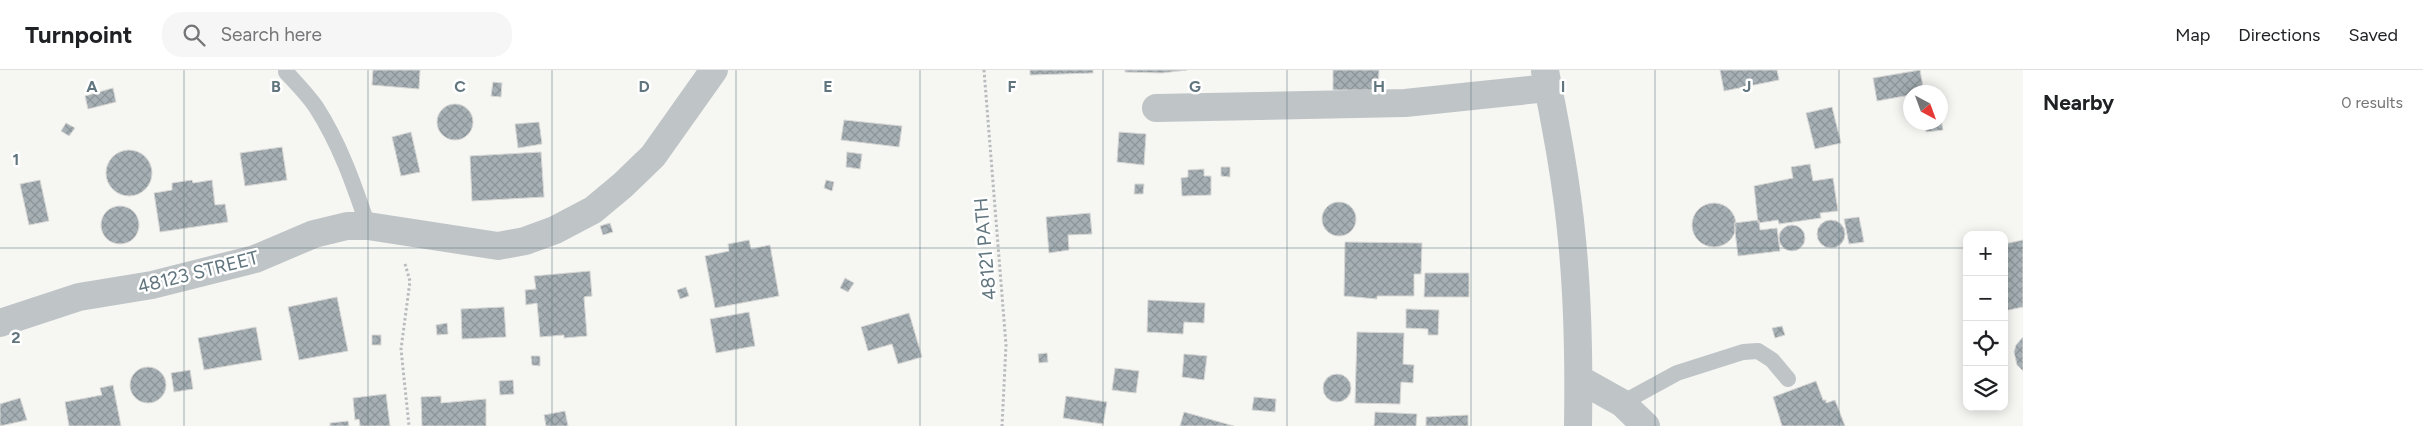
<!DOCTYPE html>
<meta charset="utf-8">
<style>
:root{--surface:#fff;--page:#f6f6f6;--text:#202124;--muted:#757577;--line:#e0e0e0}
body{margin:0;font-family:Figtree,sans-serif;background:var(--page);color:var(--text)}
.controls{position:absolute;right:15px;bottom:15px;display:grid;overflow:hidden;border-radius:10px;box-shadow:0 2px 12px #0003}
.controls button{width:45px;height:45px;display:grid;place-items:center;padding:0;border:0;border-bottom:1px solid var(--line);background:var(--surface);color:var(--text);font:25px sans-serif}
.compass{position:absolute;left:1903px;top:15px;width:45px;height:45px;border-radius:50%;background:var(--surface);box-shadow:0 2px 12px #0003;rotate:139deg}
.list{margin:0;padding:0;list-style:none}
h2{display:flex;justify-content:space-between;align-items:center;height:65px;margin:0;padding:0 20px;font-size:21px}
h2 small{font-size:16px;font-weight:400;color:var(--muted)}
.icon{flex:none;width:28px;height:28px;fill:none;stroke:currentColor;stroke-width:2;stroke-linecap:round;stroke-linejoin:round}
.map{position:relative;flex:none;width:2023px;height:356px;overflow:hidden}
header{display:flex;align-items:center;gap:30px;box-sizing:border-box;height:70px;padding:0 25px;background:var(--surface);border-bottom:1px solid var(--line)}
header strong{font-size:24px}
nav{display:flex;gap:28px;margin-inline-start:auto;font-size:18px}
.search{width:350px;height:45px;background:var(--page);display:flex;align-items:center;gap:12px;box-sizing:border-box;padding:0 18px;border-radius:20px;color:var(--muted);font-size:19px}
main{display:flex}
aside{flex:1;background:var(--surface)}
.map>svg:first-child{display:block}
</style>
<header>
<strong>Turnpoint</strong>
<div class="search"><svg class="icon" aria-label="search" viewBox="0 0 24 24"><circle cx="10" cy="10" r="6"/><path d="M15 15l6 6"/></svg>Search here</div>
<nav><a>Map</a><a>Directions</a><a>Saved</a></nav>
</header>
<main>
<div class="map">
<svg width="2023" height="356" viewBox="0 0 2023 356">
<defs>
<pattern id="building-cross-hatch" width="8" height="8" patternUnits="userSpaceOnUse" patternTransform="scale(1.25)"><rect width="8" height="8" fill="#a6b0b4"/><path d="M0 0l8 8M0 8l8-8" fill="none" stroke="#8b9498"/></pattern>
</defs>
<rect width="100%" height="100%" fill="#f6f6f3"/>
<path fill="url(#building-cross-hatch)" stroke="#d8d7d5" d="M373 0H420L419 19 372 15Z
M1030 0H1093V3L1030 5Z
M1125 0H1187L1162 3 1125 2Z
M1333 0H1379L1378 20H1333Z
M1720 0H1777L1779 10 1724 21Z
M1920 0 1924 22H1910V25L1877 31 1873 8Z
M493 12 502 13 501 27 491 26Z
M113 18 116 32 88 39 85 26Z
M437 52a18 18 0 1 1 36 0a18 18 0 1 1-36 0Z
M1832 37 1841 73 1815 79 1806 43Z
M1940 43 1943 60 1926 62 1925 52H1940Z
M844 50 902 56 899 77 841 70Z
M539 52 542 74 518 78 515 54Z
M66 53 75 58 69 66 61 61Z
M411 62 420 102 401 106 392 67Z
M1119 62 1146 64 1144 95 1117 92Z
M282 77 287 110 245 116 240 83Z
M106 103a23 23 0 1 1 46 0a23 23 0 1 1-46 0Z
M541 82 544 127 472 131 470 86Z
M847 82 862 84 860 99 846 97Z
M1810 94 1813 111 1833 108 1838 141 1820 143 1821 148 1779 154 1778 150 1758 153 1754 116 1793 108 1791 97Z
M1221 97H1230V107L1221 106Z
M1204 99V106H1211V125L1182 126 1181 108 1188 107V100Z
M40 110 49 151 29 155 20 114Z
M192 110 193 113 212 110 215 135 225 134 228 152 160 162 154 123 172 120V113Z
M826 110 834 112 832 121 824 118Z
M1135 114H1144L1143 124H1134Z
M1322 149a17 17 0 1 1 34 0a17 17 0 1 1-34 0Z
M1692 155a22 22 0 1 1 44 0a22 22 0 1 1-44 0Z
M101 155a19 19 0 1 1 38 0a19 19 0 1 1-38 0Z
M1090 143 1092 164 1068 165 1069 180 1049 183 1046 147Z
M1859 147 1864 172 1849 174 1844 149Z
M1817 164a14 14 0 1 1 28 0a14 14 0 1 1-28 0Z
M1759 150 1760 160 1777 158 1780 181 1738 186 1734 153Z
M610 153 613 162 603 165 600 156Z
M1779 168a13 13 0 1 1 26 0a13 13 0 1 1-26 0Z
M749 170 751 179 770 175 779 226 715 238 705 186 729 181 728 174Z
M2023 170V237L2004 241V174Z
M1345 172 1422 173 1421 204H1414V226H1377V229L1344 226Z
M590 201 592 226 584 227 587 266 564 268V265L540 267 537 233 526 235 525 220 536 219 534 206Z
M1425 203H1469V227H1424Z
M845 208 854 213 848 222 840 218Z
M686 217 689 226 680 229 677 220Z
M337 227 348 281 299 290 288 237Z
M1148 230 1205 233 1204 253 1184 252 1183 264 1147 262Z
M504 237 506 267 462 269 461 239Z
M1406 239 1439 240 1438 265H1428V259L1406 258Z
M749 242 755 276 716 283 710 249Z
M909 243 922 287 898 294 892 274 868 281 861 257Z
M447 253 448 264 437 265 436 255Z
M1782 256 1785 265 1775 268 1772 258Z
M256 257 262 290 204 300 198 268Z
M1357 262 1404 263 1403 294 1414 295 1413 313 1401 312 1400 334 1355 333Z
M372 265H381V275H372Z
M2023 267V301L2017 295 2014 282 2016 275Z
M1047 283 1048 292 1039 293 1038 284Z
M1184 284 1207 286 1204 310 1182 307Z
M531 286H540V296L532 295Z
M130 315a18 18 0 1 1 36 0a18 18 0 1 1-36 0Z
M1115 298 1139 301 1136 323 1112 320Z
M190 300 193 319 174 322 171 303Z
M1323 318a14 14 0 1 1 28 0a14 14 0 1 1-28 0Z
M513 310 514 324 500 325 499 311Z
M1816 311 1823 330H1826V333L1835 330 1845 356H1782L1773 327Z
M113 315 121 356H69L65 332 102 325 100 318Z
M386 324 390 356H360L359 349 355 350 353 328Z
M441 326V333L486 329V356H422L421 327Z
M1066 326 1107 332 1103 354 1063 348Z
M1254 327 1276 329 1275 342 1252 340Z
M20 328 27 350 0 356V334Z
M565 341 568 356H546L544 345Z
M1184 342 1234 356H1180Z
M1375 342 1417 344 1416 356H1374Z
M1468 345V356H1426V347Z
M348 351 349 356H330V353Z"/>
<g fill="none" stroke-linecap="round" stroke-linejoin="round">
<path stroke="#b9bcbe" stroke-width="3" stroke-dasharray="2.5 2.5" stroke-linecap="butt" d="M984 0 1006 275 1002 356
M405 194 410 211 401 279 409 356"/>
<path stroke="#bfc4c7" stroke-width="16" d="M286 2C296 13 308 25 316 37 340 74 354 115 368 156
M1622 333 1677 303 1743 282 1758 281 1772 290 1788 309"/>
<path stroke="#bfc4c7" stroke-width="28" d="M1545 1C1556 57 1567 114 1572 170 1578 231 1579 294 1578 356
M1156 38 1405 33 1548 18
M0 253 79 227 152 215 255 189 314 164 347 156H368L498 176 525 171 555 160 593 140 623 115 653 86 714 0
M1579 309 1622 333 1646 356"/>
</g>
<path fill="none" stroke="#61757e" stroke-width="1" stroke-opacity="0.55" d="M184 0V356M368 0V356M552 0V356M736 0V356M920 0V356M1103 0V356M1287 0V356M1471 0V356M1655 0V356M1839 0V356M0 178H1967M2004 178H2023"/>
<g text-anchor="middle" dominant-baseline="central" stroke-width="5" stroke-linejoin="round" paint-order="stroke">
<g font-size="19" fill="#61757e" stroke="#fff">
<text transform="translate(985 179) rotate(-95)">48121 PATH</text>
<text transform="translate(198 202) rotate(-14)">48123 STREET</text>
</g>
</g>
<g font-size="16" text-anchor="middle" font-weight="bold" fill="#61757e" stroke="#fff" stroke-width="5" stroke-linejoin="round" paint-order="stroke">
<text x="92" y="22">A</text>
<text x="276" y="22">B</text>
<text x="460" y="22">C</text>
<text x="644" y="22">D</text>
<text x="828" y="22">E</text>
<text x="1012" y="22">F</text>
<text x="1195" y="22">G</text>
<text x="1379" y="22">H</text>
<text x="1563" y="22">I</text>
<text x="1747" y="22">J</text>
<text x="16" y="95">1</text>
<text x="16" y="273">2</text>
</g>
</svg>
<div class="controls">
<button>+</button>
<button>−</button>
<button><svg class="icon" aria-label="locate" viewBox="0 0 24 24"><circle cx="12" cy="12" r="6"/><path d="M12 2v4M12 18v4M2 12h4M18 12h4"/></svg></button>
<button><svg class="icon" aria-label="layers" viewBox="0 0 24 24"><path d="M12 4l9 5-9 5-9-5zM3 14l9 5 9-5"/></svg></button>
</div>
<svg class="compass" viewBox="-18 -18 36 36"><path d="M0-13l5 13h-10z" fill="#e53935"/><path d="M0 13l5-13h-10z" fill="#757577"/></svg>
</div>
<aside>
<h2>Nearby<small>0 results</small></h2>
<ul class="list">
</ul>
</aside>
</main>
